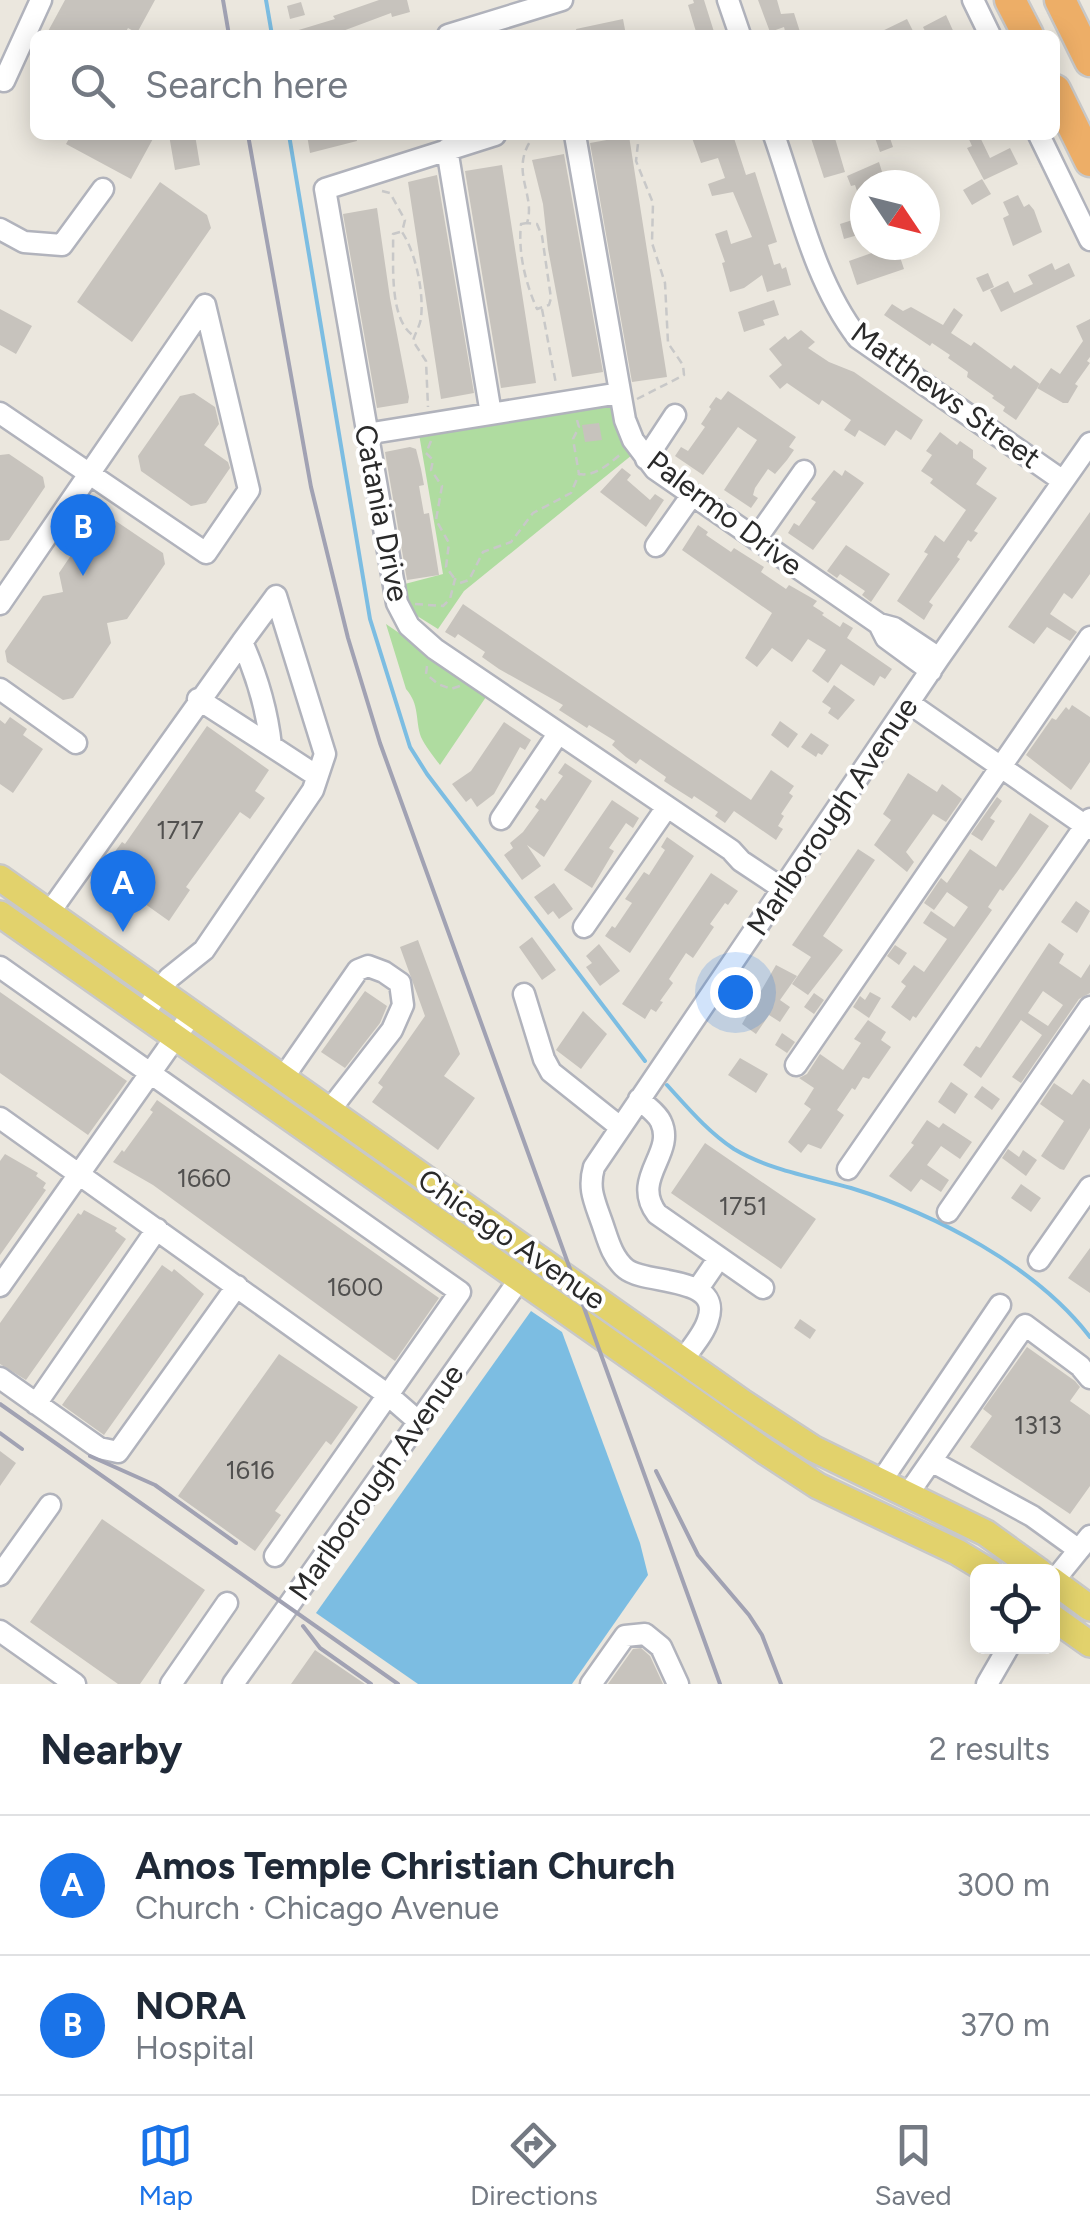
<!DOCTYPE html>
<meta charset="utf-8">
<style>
:root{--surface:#fff;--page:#f6f6f7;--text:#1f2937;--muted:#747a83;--line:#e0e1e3;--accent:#1a73e8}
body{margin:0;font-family:Figtree,sans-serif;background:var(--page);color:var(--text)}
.controls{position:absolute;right:30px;bottom:30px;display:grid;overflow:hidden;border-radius:15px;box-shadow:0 5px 25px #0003}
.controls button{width:90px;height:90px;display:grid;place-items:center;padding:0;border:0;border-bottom:2px solid var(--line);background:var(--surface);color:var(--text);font:50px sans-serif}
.compass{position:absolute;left:850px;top:170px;width:90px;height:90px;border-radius:50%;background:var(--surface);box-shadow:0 5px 25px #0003;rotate:125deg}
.you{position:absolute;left:735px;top:992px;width:35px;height:35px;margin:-25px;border:8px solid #fff;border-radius:50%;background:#1a73e8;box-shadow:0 0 0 15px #1a73e833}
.badge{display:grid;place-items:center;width:65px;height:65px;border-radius:50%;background:var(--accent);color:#fff;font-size:32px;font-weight:700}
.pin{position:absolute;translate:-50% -82px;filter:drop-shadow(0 2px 5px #0008)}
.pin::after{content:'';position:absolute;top:52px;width:35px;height:30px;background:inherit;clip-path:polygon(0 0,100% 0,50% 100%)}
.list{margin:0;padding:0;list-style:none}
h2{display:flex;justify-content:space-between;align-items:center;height:130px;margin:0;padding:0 40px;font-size:42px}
h2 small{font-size:32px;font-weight:400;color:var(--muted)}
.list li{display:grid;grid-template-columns:65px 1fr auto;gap:30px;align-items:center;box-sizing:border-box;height:140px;padding:0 40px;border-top:2px solid var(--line)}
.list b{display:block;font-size:38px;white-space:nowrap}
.list p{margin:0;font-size:32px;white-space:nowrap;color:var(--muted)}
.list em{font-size:32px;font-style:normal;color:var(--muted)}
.icon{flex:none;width:55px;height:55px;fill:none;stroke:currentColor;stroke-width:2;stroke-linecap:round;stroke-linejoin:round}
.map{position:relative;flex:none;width:1090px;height:1684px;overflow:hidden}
.search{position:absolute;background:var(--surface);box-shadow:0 5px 25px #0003;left:30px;right:30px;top:30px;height:110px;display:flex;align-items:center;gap:25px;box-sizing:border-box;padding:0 35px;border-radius:15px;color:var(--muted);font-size:38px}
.sheet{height:410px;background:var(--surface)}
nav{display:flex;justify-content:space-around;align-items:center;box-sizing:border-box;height:140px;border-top:2px solid var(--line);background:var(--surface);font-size:28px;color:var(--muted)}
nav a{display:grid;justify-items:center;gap:5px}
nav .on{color:var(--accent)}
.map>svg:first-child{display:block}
</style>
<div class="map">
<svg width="1090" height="1684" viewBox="0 0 1090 1684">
<rect width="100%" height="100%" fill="#ebe7de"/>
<path fill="#afdca0" d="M611 401 632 455 464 591 438 629 414 614 401 585 443 574 419 434Z
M386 624 488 694 440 765C434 757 425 746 421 737 415 720 420 705 406 689Z"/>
<path fill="#7cbde2" d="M531 1311 562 1332 640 1543 648 1575 572 1684H418L316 1613Z"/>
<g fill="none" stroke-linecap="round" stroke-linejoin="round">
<path stroke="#7cbde2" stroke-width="4" d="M266 0 272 35
M289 135 370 619 410 747 427 774 645 1061
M667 1085C688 1108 708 1132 734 1149 769 1170 812 1177 851 1188 935 1214 1036 1266 1090 1337"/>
</g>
<path fill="#c7c3bd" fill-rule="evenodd" d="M65 0H155L137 33 128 28 124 35H46Z
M379 0H407L410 12 392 17 391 13 332 35H293L292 32 335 19 333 16Z
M693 0H704L715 35H697L688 5 694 3Z
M758 0H777L781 14 794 13 801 35H786L784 27 770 32Z
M301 2 305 15 290 19 287 6Z
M946 15 955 35H927L923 27Z
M623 19 626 35H577L576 29Z
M907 19 915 35H874Z
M71 135H155L131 179 66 144Z
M169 135H195L200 165 175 170Z
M307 135H356L357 141 310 153Z
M702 135H733L746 175 755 172 777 242 768 245 774 265 780 263 782 269 786 267 791 285 767 292 762 275 744 288 730 292 722 263 725 262 715 234 727 230 731 244 752 237 733 192 712 196 708 184 725 178 718 158 701 163 692 138Z
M810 135H834L845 172 824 178Z
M874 135H889L893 147 880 152Z
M967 135H979L990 158 1010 148 1018 164 984 180 967 148 972 146Z
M629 136 667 377 632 382 590 143Z
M564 154 603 372 572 377 548 249 543 204 532 160Z
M879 162 886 185H865L863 209 855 185 851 186 847 176Z
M502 165 536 383 501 388 465 171Z
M437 175 474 393 441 399 408 182Z
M982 179 991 194 972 205 963 190Z
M160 182 207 215 211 228 132 342 77 302Z
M1018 195 1024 207 1029 204 1034 210 1042 232 1013 246 1003 218 1009 215 1003 202Z
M377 208 390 298 409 397 408 403 377 408 343 214Z
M865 216V233L844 239 840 224Z
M881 245H896L904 269 857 285 849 261 883 249Z
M1052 263 1055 270 1069 263 1075 276 1001 312 990 290 1008 281 1014 293 1033 284 1028 275Z
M988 273 994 287 983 292 976 278Z
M774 300 779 315 763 320 765 325 744 332 738 312Z
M892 304 903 311 911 307 943 325 954 308 963 315 951 333 971 346 974 342 1011 369 1014 365 1040 384 1016 420 1003 411 1005 407 992 398 994 396 967 377 968 372 948 358 950 355 932 343 930 346 884 315Z
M0 309 32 326 16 354 0 345Z
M1090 319V357L1087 361 1090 363 1075 384 1078 386 1068 403H1063L1037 388 1051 368 1060 374 1083 341 1076 326Z
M801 330 815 342 808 348 829 362 854 372 923 420 911 440 896 430 885 446 859 430 855 437 844 430 851 420 822 400 819 405 787 383 780 389 769 376 782 365 769 349 785 336 788 340Z
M728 391 796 437 789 447 794 450 787 460 775 474 768 469 755 488 753 495 758 498 751 508 724 490 757 440 748 434 738 427 703 475 675 456 681 447 688 451 705 427 701 424 711 409 709 407 716 397 721 400Z
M194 393 215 407 219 424 204 445 228 462 230 468 206 503 191 506 141 471 138 456 180 396Z
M599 423 602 440 585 442 582 425Z
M940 432 957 445 960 441 973 450V458L987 468 976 484 997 498 974 531 978 533 971 542 968 540 957 557 960 559 929 602 933 605 924 620 897 601 928 554 924 552 935 535 944 542 966 510 930 483 933 479 921 471 932 455 926 451Z
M410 447 416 449 421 469 424 485 419 486 424 514 429 513 439 575 407 580 385 452Z
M9 454 43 477 45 487 9 540 0 541V455Z
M622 468 631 475 627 480 650 500 655 494 664 500 646 527 600 492Z
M834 470 842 476 845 470 864 483 813 550 788 533 794 523 799 526 816 502 811 499Z
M1090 512V574L1072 599 1064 593 1050 614 1077 632 1070 641 1047 627 1034 644 1008 627Z
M107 515 163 553 165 564 127 619 107 623 111 643 73 698 63 700 7 662 5 651 43 596 63 592 59 573 97 517Z
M698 525 708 532 706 535 731 552 734 548 764 567 761 572 786 589 789 585 817 601 813 606 824 613 822 615 840 627 843 622 853 628 847 638 892 669 885 679 880 676 874 686 841 664 828 683 812 671 826 650 808 639 792 662 772 648 757 667 745 658 772 613 682 550Z
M846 545 890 574 871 602 862 595 865 591 840 574 837 578 827 571Z
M463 604 751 800 771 770 794 786 789 793 793 796 781 814 784 816 778 826 783 829 776 840 734 811 725 823 715 816 718 812 694 796 692 799 673 787 664 781 666 777 640 759 636 764 626 757 612 745 615 741 589 725 587 728 559 710 563 705 499 669 482 657 485 652 458 634 455 638 445 632Z
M834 685 855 700 838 720 828 713 831 708 822 702Z
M1072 705 1090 717V762L1071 790 1026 755 1052 718 1056 720 1066 707 1069 710Z
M10 717 27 729 23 735 43 749 13 793 0 784V720L5 724Z
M780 721 798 734 788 748 771 735Z
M504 722 531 740 525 750 520 747 494 794 477 807 471 798 466 802 452 784 471 771Z
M207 726 269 770 255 791 265 798 250 819 240 812 186 887 190 890 169 921 100 872 122 842 125 844Z
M811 733 829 745 822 755 818 753 816 757 801 747Z
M565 763 592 781 544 857 527 845 541 866 522 880 504 855 513 848 510 843 523 832 539 810 535 807 541 798 545 801 563 776 558 773Z
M908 773 937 792 942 784 962 799 946 822 933 814 906 852 914 862 907 872 874 845 891 820 883 814Z
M997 797 1002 801 990 818 995 821 982 841 971 834Z
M612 800 639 818 633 828 626 823 609 848 614 851 592 888 564 870Z
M1030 813 1049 826 1017 872 1003 891 1000 889 988 907 992 910 916 1018 913 1016 910 1021 891 1007 906 986 901 982 914 965 924 972 947 939 923 923 931 911 954 927 968 907 947 892 934 910 924 903 941 878 947 883 970 849 996 867Z
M667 837 694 856 630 953 605 936 612 926 615 928 632 903 625 899 644 872 649 875 665 850 661 847Z
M858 849 875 860 823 936 843 950 808 995 792 984 811 957 792 945Z
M711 873 738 891 728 905 725 903 710 924 714 927 693 958 686 953 669 979 673 983 660 1001 663 1002 656 1012 651 1009 645 1019 622 1004Z
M554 883 573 909 559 919 553 911 548 915 534 897Z
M1076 901 1090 911 1077 933 1061 922Z
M532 937 556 970 542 980 519 947Z
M418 940 460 1054 444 1076 475 1098 438 1150 372 1102 383 1087 378 1083 425 1016 400 947Z
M1049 943 1064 954 1059 963 1081 978 1090 964V993L1079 999 1021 1083 1012 1077 1042 1035 1021 1020 981 1078 963 1065 976 1046 980 1048ZM1043 991 1063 1005 1048 1026 1028 1013Z
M599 944 620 971 600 986 586 967 592 963 586 956Z
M895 945 907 953 899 965 887 956Z
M776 965 797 976 780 1000 790 1007 780 1022 769 1015 756 1034 742 1024Z
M365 991 387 1006 380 1023 345 1068 321 1052Z
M0 992 127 1081 88 1135 0 1073Z
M870 992 881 998 869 1018 853 1007 860 996 865 1000Z
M814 993 824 1000 814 1014 804 1007Z
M583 1011 607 1034 581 1069 556 1050Z
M868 1020 886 1032 881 1040 891 1047 869 1079 863 1077 855 1090 852 1088 837 1110 844 1115 821 1149 808 1144 801 1153 788 1142 811 1109 804 1104 814 1088 799 1078 807 1074 820 1054 843 1070 861 1043 854 1039Z
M782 1033 795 1042 785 1056 787 1053 775 1045Z
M740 1058 768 1074 756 1093 728 1075Z
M1083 1079 1090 1084V1128L1064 1170 1060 1169 1041 1156 1064 1121 1040 1104 1054 1083 1072 1095Z
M951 1082 968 1094 955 1114 938 1102Z
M982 1086 1000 1099 992 1110 974 1097Z
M157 1100 439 1298 395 1361 153 1185 113 1162 122 1150 124 1152 153 1112 150 1110Z
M927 1120 939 1128 943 1123 972 1142 960 1159 941 1146 927 1165 949 1180 941 1192 921 1179 911 1192 889 1176 914 1145 911 1143Z
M705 1143 816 1219 781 1269 671 1193Z
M1008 1149 1019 1157 1023 1150 1037 1160 1026 1176 1002 1158Z
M5 1154 38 1173 36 1176 46 1183 43 1188 46 1190 0 1255V1161Z
M1021 1184 1041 1198 1031 1212 1011 1198Z
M84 1210 117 1228 115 1231 126 1239 26 1380 0 1364V1323L78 1213 81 1215Z
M1090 1248V1293L1068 1278Z
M162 1265 172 1272 174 1269 204 1294 104 1435 62 1405Z
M800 1319 816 1330 810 1339 794 1328Z
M1027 1347 1075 1381 1080 1387 1070 1401 1090 1415V1486L1070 1514 970 1447 992 1416 983 1409Z
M279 1354 358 1407 331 1445 326 1441 275 1511 281 1515 255 1551 178 1496Z
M0 1451 16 1463 0 1486Z
M102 1519 205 1590 140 1684H118L30 1622Z
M641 1648 650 1656 663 1684H608L633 1649Z
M315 1650 365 1684H291Z"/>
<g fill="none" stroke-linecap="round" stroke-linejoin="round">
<defs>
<path id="minor" d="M728 0 740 35
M973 0 990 35
M448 35 562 0
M0 80 4 81 41 0
M495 135 325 189 397 603 409 626 435 649 731 850 741 861 783 889
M575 135 625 420 633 440 655 469 879 624 894 628 939 658
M774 135C798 203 814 281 858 338L1063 481
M1039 135 1090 240
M447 149 491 414
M0 229 24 242 62 245 103 189
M0 413 206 553 249 490 205 305
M366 434 620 393
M646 459 675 415
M756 539 804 471
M656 546 692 495
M0 604 205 305
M880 626 886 638 931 671
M0 689 76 743
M198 699 271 746
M909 703 1090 829
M501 819 558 734
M49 913 242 642
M584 927 667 807
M0 967 460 1292 275 1556
M524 994 544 1059 551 1072 620 1127
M143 1015 169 978 204 950 313 790 325 754 276 596 242 642C257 676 267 708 271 746L317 776
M796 1065 1090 637
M283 1078 358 970 368 966 384 972 400 983 403 1005 392 1030 329 1111
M639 1099C645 1105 658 1114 661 1122 676 1154 630 1178 657 1214L763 1288
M0 1118 388 1395 419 1422
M848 1169 1090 819
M948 1212 1090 1007
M1039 1260 1090 1187
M0 1286 192 1014
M697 1290 719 1258
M683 1360C691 1348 704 1334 708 1320 723 1275 646 1285 626 1269 611 1257 607 1236 601 1220 594 1200 588 1188 594 1167L939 658 1090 443
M0 1378 99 1448 118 1452 237 1286
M36 1404 157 1229
M880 1483 1000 1305
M908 1494 931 1461
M1079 1550 1032 1516 931 1461 1025 1325 1080 1366 1090 1378
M0 1575 50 1505
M1052 1583 1090 1536
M0 1631 75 1684
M171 1684 227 1603
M233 1684 519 1280
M591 1684 625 1636 645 1634 661 1647 678 1684
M987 1684 1009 1646"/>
<path id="major" d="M0 878 742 1402 814 1449 986 1533 1040 1572
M0 914 766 1452 818 1486 957 1552 990 1572
M1052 1580 1090 1608
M1052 1617 1090 1644"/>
<path id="highway" d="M1010 0 1028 35
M1060 0 1090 61
M1055 90 1090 161"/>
</defs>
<use href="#minor" stroke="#b1b3bc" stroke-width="25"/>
<use href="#major" stroke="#c8c8c8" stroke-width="30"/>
<use href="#highway" stroke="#c8c8c8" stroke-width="35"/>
<path stroke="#c8c8c8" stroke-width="2.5" stroke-dasharray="8 5" stroke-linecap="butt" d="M382 191 390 193 405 220 402 232C416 253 424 293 421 318 420 326 415 333 413 341L426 361 428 407
M527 223 521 224C518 252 525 282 537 309L549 305 551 298 542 236 537 224 527 223C536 195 510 172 531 140
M400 232 393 234C394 261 388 320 414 336
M542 309 556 384
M637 399 684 375 683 365 668 343 665 283 652 243 653 203 636 161 639 135
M577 420 579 427 573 439 579 474
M431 441 426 453 433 460 431 470 442 486 436 520 449 543 446 567 454 578
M415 604 443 606 450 599 455 579 460 583 469 580 483 552 511 542 533 513 571 493 579 474C595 477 610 463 622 453
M427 666 426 674 438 684 451 689 460 686"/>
<use href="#minor" stroke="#fff" stroke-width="20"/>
<use href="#major" stroke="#e2d26c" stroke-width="25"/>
<use href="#highway" stroke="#edae67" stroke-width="30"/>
<path stroke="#a1a2b3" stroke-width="4" d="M223 0 229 35
M248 135 311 487 348 638 380 743 720 1684
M0 1404 398 1684
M0 1433 22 1449
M90 1456 155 1485 236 1543
M656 1471 698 1555 749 1615 762 1635 781 1684
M303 1626 320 1648 371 1684"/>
</g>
<g text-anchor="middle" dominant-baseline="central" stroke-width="8" stroke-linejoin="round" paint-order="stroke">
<g font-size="25" fill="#51504f">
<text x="180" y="830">1717</text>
<text x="204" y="1178">1660</text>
<text x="743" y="1206">1751</text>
<text x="355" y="1287">1600</text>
<text x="1038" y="1425">1313</text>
<text x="250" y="1470">1616</text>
</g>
<g font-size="30" fill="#2a2a2a" stroke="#fff">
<text transform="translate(946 395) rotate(36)">Matthews Street</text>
<text transform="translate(382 513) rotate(79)">Catania Drive</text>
<text transform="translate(725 513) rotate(37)">Palermo Drive</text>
<text transform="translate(832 816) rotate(-56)">Marlborough Avenue</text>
<text transform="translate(512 1239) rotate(35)">Chicago Avenue</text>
<text transform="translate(376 1482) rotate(-55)">Marlborough Avenue</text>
</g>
</g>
</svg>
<div class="controls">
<button><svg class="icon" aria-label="locate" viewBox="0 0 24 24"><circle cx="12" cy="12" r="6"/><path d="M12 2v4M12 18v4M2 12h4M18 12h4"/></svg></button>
</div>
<svg class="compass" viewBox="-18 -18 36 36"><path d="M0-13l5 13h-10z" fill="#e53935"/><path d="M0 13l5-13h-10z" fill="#747a83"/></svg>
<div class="you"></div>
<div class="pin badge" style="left:123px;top:932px">A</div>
<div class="pin badge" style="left:83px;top:576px">B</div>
<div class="search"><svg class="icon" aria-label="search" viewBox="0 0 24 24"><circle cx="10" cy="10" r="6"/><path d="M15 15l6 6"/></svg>Search here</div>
</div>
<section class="sheet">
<h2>Nearby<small>2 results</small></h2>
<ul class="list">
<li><span class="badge">A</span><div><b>Amos Temple Christian Church</b><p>Church · Chicago Avenue</p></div><em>300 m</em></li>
<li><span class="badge">B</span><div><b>NORA</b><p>Hospital</p></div><em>370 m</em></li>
</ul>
</section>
<nav>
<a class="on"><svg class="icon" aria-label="map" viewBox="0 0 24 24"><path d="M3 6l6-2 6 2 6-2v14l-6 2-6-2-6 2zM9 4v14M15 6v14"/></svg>Map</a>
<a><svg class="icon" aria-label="directions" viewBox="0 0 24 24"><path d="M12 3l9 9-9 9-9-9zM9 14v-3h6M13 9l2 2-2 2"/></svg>Directions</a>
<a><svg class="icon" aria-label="saved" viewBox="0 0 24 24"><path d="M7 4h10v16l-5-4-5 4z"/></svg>Saved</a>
</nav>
